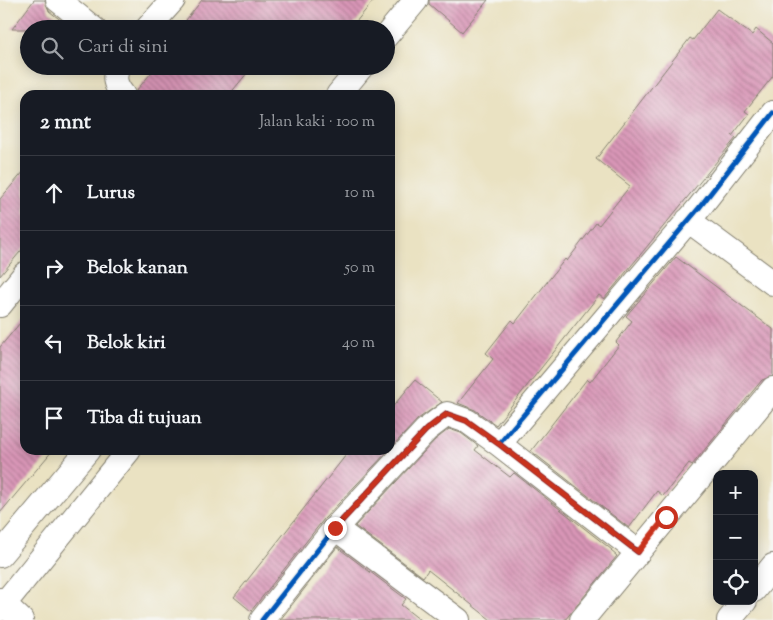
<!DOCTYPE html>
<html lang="id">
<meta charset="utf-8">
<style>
:root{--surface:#171b24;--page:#20242c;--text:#f1f3f6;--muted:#9ea1a6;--line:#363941}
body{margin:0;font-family:"Sorts Mill Goudy",serif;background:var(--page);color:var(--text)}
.controls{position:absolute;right:15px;bottom:15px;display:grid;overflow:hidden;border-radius:10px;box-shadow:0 2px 12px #0003}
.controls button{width:45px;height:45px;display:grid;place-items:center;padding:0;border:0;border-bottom:1px solid var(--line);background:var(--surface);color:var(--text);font:25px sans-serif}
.stop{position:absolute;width:15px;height:15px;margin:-11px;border:4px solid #c8321e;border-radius:50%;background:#fff}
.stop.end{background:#c8321e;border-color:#fff;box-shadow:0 1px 5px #0008}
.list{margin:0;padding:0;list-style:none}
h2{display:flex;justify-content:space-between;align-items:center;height:65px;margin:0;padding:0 20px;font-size:21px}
h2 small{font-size:16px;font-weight:400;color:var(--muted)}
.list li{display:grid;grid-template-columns:32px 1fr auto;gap:15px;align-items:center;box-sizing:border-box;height:75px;padding:0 20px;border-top:1px solid var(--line)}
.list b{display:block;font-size:19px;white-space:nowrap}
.list em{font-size:16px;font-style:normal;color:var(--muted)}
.icon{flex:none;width:28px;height:28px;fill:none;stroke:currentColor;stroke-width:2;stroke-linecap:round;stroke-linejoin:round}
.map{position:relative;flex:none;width:773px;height:620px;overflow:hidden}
.search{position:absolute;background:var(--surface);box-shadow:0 2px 12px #0003;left:20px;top:20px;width:375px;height:55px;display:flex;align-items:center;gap:12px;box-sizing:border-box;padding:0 18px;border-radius:28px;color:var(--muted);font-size:19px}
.panel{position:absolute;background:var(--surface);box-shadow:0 2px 12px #0003;left:20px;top:90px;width:375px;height:365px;border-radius:15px}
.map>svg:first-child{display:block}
</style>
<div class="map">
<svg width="773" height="620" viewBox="0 0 773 620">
<defs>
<pattern id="building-back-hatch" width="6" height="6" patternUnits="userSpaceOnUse" patternTransform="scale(1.25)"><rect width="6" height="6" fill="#d996b7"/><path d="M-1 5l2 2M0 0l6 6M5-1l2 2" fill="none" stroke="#af7a94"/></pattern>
</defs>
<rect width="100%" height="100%" fill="#f6f6f2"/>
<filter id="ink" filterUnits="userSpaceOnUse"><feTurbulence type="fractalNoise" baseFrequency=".02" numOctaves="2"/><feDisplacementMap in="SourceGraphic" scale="10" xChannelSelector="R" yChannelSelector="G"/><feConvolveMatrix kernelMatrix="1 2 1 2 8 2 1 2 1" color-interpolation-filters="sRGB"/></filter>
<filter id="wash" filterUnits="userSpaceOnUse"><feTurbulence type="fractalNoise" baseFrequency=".0096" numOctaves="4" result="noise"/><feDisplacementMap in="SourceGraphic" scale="20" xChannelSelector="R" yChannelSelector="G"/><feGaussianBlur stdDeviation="1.12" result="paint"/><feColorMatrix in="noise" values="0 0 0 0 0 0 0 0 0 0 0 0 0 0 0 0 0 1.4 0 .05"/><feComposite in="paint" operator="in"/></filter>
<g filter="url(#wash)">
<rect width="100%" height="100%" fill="#eae2c2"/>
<g id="blocks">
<path fill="url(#building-back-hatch)" d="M34 0H45L49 11 72 29H12Z
M202 0H374L350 29H197L186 20Z
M429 0H488L462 32 429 4Z
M717 9 752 35 756 29 773 43V76L745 111 749 114 732 136 736 138 604 299 599 295 496 425 475 410 458 403 493 359 486 353 512 320 515 323 565 259 567 261 596 223 599 225 630 186 596 159 690 38 693 40Z
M157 66H253L229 95H136V91Z
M25 170V246L0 276V199Z
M676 257 773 329V376L762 380 692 465 689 463 663 496 657 491 629 528 531 451 587 379 590 382 619 345 616 342 632 321 626 316Z
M25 317V450H53L0 513V347Z
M415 380 442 402 418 419 390 449V410Z
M449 429 461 433 478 446 475 450 510 477 514 473 612 550 611 551 617 556 565 620H491L428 570 423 577 355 526 435 440Z
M350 450H389L324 519 251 611 234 597Z
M337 547 406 599 401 605 420 620H280Z"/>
</g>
</g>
<g filter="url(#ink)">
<use href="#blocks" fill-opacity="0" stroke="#837f6f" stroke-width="1"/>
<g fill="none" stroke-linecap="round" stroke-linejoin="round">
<defs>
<path id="minor" d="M58 0 94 29
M147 29 173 0
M386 36 416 0
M118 66C113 78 115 85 123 95
M338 95 362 66
M688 220 773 283
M0 305 25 274
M499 444 699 208 773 113
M335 528 458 620
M0 555 88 450
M754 590 773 566
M0 600 21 620
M0 609 129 450
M262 620 335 528 426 430 447 414 467 421 499 444 638 552
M582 620 773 389
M729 620 745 601"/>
</defs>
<use href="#minor" stroke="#837f6f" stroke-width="26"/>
<use href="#minor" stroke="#fff" stroke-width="24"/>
<defs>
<path id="cycleway" d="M499 444 699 208 773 113
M262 620 335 528 426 430 447 414 467 421 499 444 638 552"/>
</defs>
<use href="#cycleway" stroke="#f6f6f2" stroke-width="8"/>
<use href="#cycleway" stroke="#0057b8" stroke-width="5"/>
</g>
</g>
<g fill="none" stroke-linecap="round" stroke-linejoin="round" filter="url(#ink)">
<path stroke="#c8321e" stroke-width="6" d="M335 528 426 430 447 414 467 421 499 444 638 552 666 517"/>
</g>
</svg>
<div class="controls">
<button>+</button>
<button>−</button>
<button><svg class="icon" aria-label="locate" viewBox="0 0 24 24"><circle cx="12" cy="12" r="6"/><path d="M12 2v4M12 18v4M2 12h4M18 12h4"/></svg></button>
</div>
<div class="stop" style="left:666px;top:517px"></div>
<div class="stop end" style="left:335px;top:528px"></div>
<div class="search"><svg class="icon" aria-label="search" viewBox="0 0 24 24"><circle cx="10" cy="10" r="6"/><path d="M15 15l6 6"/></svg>Cari di sini</div>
<section class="panel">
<h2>2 mnt<small>Jalan kaki · 100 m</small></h2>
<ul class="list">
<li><svg class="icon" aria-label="ahead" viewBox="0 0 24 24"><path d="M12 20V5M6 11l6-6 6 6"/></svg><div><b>Lurus</b></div><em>10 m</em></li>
<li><svg class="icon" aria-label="right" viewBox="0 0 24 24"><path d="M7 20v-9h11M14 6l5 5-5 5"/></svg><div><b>Belok kanan</b></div><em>50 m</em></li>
<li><svg class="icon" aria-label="left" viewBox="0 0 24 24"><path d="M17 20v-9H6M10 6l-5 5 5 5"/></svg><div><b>Belok kiri</b></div><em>40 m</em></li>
<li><svg class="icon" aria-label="arrive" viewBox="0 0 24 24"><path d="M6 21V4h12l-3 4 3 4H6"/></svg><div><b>Tiba di tujuan</b></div></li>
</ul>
</section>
</div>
